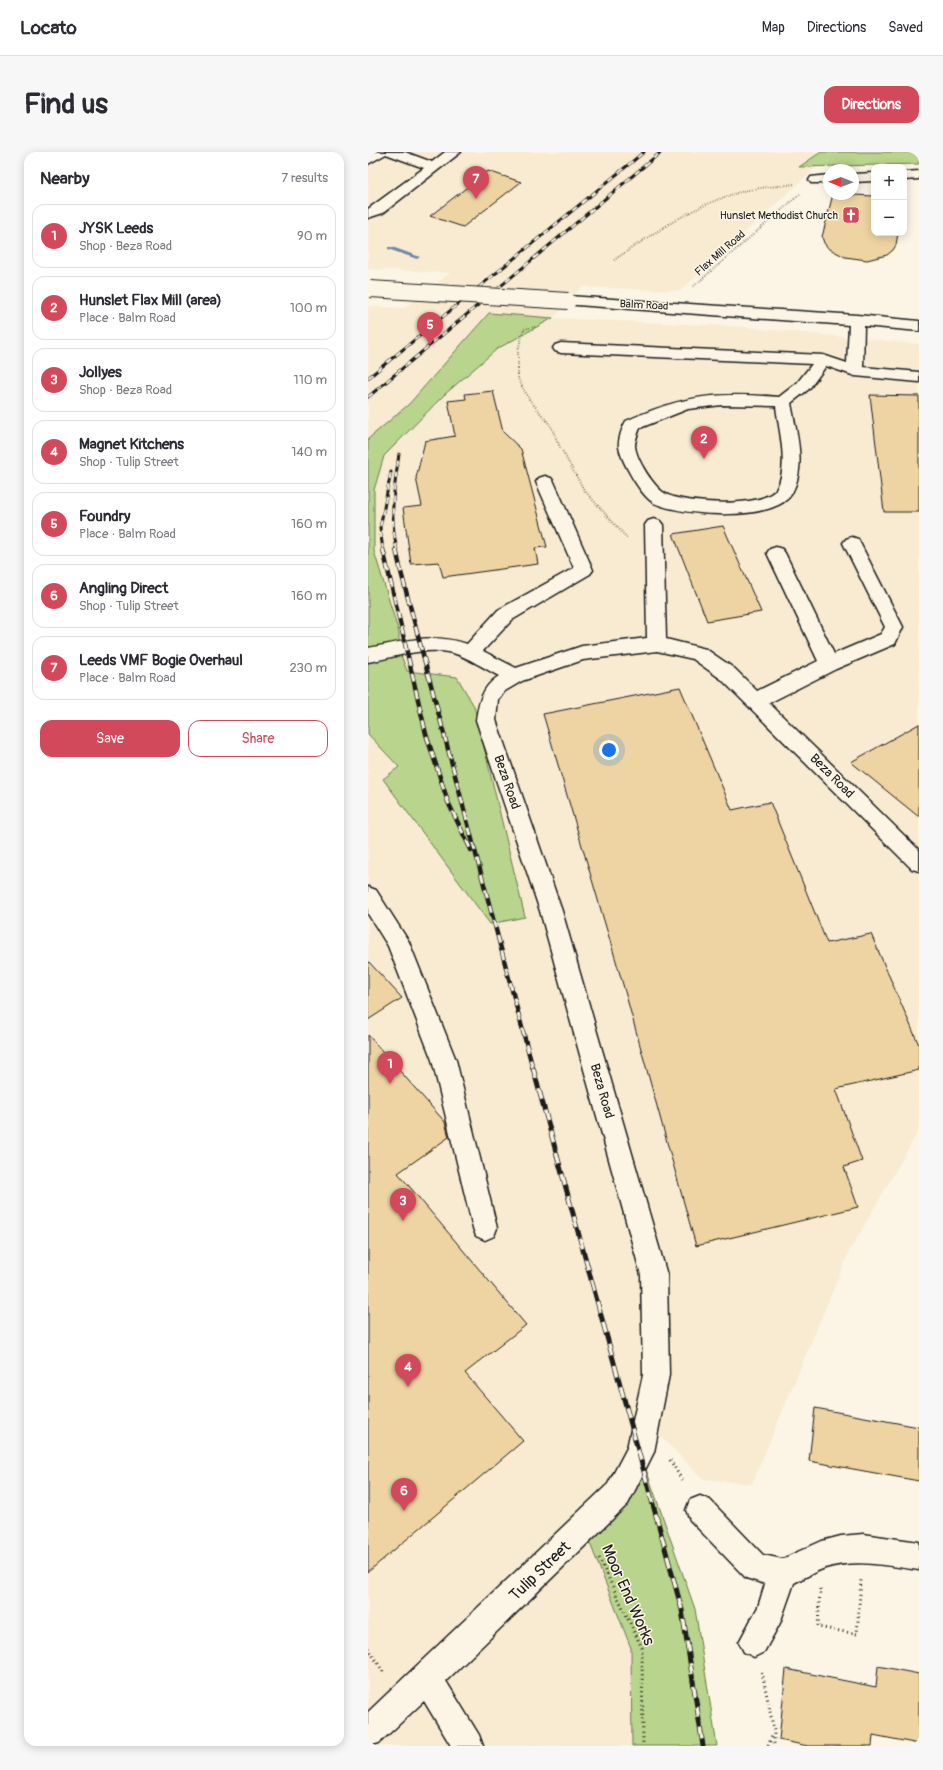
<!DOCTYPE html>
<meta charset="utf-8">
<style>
:root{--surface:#fff;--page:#f7f7f7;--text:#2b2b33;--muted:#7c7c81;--line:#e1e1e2;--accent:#d1495b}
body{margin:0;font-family:Pangolin,sans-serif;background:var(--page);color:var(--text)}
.controls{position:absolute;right:12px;top:12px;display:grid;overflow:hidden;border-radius:8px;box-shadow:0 2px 10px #0003}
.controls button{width:36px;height:36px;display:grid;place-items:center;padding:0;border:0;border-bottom:1px solid var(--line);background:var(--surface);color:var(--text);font:20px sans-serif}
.compass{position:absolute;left:455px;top:12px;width:36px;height:36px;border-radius:50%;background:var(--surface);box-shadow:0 2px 10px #0003;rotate:271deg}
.you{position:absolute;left:241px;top:598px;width:14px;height:14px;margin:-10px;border:3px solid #fff;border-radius:50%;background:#1a73e8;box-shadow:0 0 0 6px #1a73e833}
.badge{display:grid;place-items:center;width:26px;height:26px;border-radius:50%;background:var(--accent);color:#fff;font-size:13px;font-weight:700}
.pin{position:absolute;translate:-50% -33px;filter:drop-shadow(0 1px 2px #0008)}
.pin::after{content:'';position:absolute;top:21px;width:14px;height:12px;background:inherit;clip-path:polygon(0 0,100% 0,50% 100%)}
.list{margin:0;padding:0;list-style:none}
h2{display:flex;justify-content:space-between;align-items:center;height:52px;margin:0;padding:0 16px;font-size:17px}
h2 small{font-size:13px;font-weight:400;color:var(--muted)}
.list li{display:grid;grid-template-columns:26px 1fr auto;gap:12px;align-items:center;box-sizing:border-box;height:64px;margin:0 8px 8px;padding:0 8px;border:1px solid var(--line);border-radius:12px}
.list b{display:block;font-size:15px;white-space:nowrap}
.list p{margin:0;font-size:13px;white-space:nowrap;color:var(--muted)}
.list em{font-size:13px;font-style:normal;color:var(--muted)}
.actions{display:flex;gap:8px;padding:12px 16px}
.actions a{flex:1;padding:9px 0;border:1px solid var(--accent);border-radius:12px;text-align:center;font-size:14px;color:var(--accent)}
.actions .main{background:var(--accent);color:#fff}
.map{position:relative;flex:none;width:551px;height:1594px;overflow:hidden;border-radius:12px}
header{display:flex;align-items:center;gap:24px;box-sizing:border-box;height:56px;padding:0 20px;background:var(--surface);border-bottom:1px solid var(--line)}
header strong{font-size:19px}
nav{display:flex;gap:22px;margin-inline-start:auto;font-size:14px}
.intro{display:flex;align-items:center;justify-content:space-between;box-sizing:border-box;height:96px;padding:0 24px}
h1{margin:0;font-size:28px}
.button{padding:10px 18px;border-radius:12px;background:var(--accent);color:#fff;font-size:14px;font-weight:700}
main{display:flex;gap:24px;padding:0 24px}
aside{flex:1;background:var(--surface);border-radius:12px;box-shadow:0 2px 10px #0003}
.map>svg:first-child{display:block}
</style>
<header>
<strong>Locato</strong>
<nav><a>Map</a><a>Directions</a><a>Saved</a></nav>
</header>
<div class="intro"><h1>Find us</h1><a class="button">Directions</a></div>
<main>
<aside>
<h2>Nearby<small>7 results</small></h2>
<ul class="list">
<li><span class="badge">1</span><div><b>JYSK Leeds</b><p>Shop · Beza Road</p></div><em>90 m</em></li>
<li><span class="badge">2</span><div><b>Hunslet Flax Mill (area)</b><p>Place · Balm Road</p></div><em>100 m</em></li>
<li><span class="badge">3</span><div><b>Jollyes</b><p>Shop · Beza Road</p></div><em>110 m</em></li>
<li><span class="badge">4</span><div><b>Magnet Kitchens</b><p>Shop · Tulip Street</p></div><em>140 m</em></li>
<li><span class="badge">5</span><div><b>Foundry</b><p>Place · Balm Road</p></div><em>160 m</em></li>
<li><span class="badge">6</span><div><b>Angling Direct</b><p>Shop · Tulip Street</p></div><em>160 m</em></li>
<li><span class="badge">7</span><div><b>Leeds VMF Bogie Overhaul</b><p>Place · Balm Road</p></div><em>230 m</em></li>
</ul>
<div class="actions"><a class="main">Save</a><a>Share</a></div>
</aside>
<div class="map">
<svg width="551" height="1594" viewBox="0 0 551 1594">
<rect width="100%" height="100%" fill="#fcf5e5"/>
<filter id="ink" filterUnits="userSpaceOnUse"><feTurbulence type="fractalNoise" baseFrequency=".025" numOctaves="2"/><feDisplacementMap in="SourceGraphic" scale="8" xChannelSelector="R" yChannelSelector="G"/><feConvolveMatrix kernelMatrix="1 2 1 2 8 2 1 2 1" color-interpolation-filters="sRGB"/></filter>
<g filter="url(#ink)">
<path fill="#f8ebd1" d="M0 0H453L432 15 450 14 312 139 214 135 186 166 364 174 551 192V978L481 1100 384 1332 334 1327 279 1270 217 1376 263 1496 264 1594H0V582L32 615 15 627 122 772 157 765 89 525 39 519 31 498V481L6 399V338L16 304 76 243 129 197 185 166 121 161 41 252 0 287V154L36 156 82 121 0 117Z"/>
<path fill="#b9d48c" stroke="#6a7854" d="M453 0H551V12L431 15Z
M121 161 185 166 129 197 76 243 16 304 6 338V399L31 481V498L39 519 89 525 106 554 157 765 122 772 15 627 31 615 0 582V287L41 252Z
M272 1300 327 1457 349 1594H264L263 1496 216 1376Z"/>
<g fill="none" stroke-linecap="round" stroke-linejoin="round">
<path fill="#6b89a3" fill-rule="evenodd" d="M20 95H24L52 105 49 107 20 97Z"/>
</g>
<path fill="#edd4a2" stroke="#1c1c1c" d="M120 19 153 30 95 75 62 64Z
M465 42 506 44V81H530L528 93 525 98 519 103 499 108 477 105 460 96 456 91 454 85Z
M125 239 135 280 153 297 179 395 167 396 170 412 75 425 71 410 43 412 35 356 54 354 48 326 57 289 87 284 80 249 98 247 97 242Z
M502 243 551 244V360H516Z
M355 374 393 460 339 469 305 382Z
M312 535 364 658 402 650 459 791 503 782 551 893V918L468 937 494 1009 476 1015 490 1055 328 1094 256 836 175 562Z
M551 572V665L483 610Z
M0 809 34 846 0 868Z
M0 883 77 970 81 985 30 1021 158 1173 97 1221 155 1289 0 1420Z
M447 1256 551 1275V1329L441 1309Z
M510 1514 551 1522V1592L505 1583 504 1594H440L411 1588 418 1517 508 1535Z"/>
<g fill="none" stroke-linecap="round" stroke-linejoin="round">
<defs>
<path id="minor" d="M3 0H37L64 10 77 0H93L15 61 0 66V57L56 16 18 2 0 12V2Z
M551 19V27L536 28V20Z
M506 21V29L485 30V22Z
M461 23V31H443L441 28 443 25Z
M200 144 489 163 551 169V179L496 174 495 215 551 220V230L487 224 458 214 441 237 423 251C428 280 439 313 424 341 408 371 313 364 286 351 273 344 253 309 251 295 250 288 254 276 258 269 316 243 348 240 411 245L429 231 444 212 193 201 187 199 185 196 187 193 193 191 455 203 479 211 481 173 195 152 192 149 195 146ZM354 253 408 254C411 280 421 312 409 336 398 357 316 352 298 342 286 336 268 307 267 294 267 288 270 281 272 276L320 257Z
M177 324 183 326 186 330 225 418 222 422 144 468 115 499 148 516 214 494 279 486 277 373 280 369 286 367 292 369 295 373 298 487 338 497 367 517 389 539 450 509 399 401 402 397 408 395 414 397 417 401 466 502 513 482 517 475 475 391 478 387 484 385 490 387 535 475 527 492 468 517 401 551 551 698V719L544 717 353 527 325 507 289 499 215 508 154 529 137 539 130 547 128 568 194 759 299 1123 301 1223 286 1300 260 1352 78 1529 111 1583 115 1594H83L56 1549 11 1591 0 1594V1560L240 1332 259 1296 275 1223 273 1123 172 759 108 568C111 549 114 535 131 524 116 516 101 506 85 501 57 494 28 505 0 510V496C36 490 62 480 99 492L130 458 206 416 168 330 171 326Z
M0 735 8 738 41 790 88 908 129 1076 126 1084 117 1088 108 1084 105 1076 64 908 20 794 0 762Z
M332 1344 342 1348 395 1403 414 1407 454 1389 473 1384 495 1382 551 1390V1418C520 1414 488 1406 457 1416 446 1420 436 1426 426 1431L412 1471 396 1500 386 1505 376 1500 371 1490 390 1455 397 1432 378 1426 322 1368 318 1358 322 1348Z"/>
</defs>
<use href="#minor" stroke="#1c1c1c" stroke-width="3"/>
<path stroke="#1c1c1c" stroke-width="2" stroke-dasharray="0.5 2" stroke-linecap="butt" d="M246 108C285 82 324 54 369 41 387 35 407 35 426 32
M326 134 432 42
M167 175 156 177 150 198V227L161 247 183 274 191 293 216 338 259 386"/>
<path stroke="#1c1c1c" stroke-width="3" stroke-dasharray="1 3.5" stroke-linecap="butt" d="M302 1308 316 1331
M231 1406 274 1496 275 1594
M452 1437 450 1475 489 1482 493 1428
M0 1496 16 1521
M394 1520 406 1579V1594
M400 1594 405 1582"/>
<use href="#minor" fill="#fcf5e5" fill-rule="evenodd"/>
<defs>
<path id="rail-far2" d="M0 226 276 0
M0 245 293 0
M15 398 12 376 23 320
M29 398C21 361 26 339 31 302"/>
<path id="rail-far1" d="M15 397 58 582 80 650 103 698
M28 397 33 420 165 917"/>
<path id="rail" d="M165 916 314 1458 335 1594"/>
</defs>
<use href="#rail-far2" stroke="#1c1c1c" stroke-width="3"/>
<use href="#rail-far1" stroke="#1c1c1c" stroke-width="4.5"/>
<use href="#rail" stroke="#1c1c1c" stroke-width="5"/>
<use href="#rail-far2" stroke="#fcf5e5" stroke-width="2" stroke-dasharray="6" stroke-linecap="butt"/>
<use href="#rail-far1" stroke="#fcf5e5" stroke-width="3" stroke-dasharray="8" stroke-linecap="butt"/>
<use href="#rail" stroke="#fcf5e5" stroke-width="3.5" stroke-dasharray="11" stroke-linecap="butt"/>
<defs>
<path id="minor-bridge" d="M2 137 200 149"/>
</defs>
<use href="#minor-bridge" stroke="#1c1c1c" stroke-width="18" stroke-linecap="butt"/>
<use href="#minor-bridge" stroke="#fcf5e5" stroke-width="16"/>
</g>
</g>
<defs>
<symbol id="church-square" viewBox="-11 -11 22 22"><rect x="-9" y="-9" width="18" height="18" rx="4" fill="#d1495b" stroke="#fcf5e5"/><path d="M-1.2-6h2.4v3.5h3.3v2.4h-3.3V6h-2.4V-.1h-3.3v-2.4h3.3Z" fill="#fff"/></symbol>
</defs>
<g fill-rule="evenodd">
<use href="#church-square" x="473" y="53" width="20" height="20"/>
</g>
<g text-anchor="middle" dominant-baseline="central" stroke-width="3" stroke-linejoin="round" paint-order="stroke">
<g font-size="11" fill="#1c1c1c" stroke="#fcf5e5" text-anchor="end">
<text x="470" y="63">Hunslet Methodist Church</text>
</g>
<g font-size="11" fill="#1c1c1c" stroke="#fcf5e5">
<text transform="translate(352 101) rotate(-41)">Flax Mill Road</text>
<text transform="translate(276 153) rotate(3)">Balm Road</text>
</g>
<g font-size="13" fill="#1c1c1c" stroke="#fcf5e5">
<text transform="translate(464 624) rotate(45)">Beza Road</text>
<text transform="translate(139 630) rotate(71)">Beza Road</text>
<text transform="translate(234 939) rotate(74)">Beza Road</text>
</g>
<g font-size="16" fill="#1c1c1c" stroke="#fcf5e5">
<text transform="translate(172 1419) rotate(-44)">Tulip Street</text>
<text transform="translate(260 1443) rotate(66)">Moor End Works</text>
</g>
</g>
</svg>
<div class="controls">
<button>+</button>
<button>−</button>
</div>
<svg class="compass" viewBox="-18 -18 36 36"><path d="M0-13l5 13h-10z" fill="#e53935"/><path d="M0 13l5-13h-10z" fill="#7c7c81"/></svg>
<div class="you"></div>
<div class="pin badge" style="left:22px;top:932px">1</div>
<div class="pin badge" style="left:336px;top:307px">2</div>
<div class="pin badge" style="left:35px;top:1069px">3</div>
<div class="pin badge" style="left:40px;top:1235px">4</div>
<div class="pin badge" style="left:62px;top:193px">5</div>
<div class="pin badge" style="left:36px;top:1359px">6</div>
<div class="pin badge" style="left:108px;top:47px">7</div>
</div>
</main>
